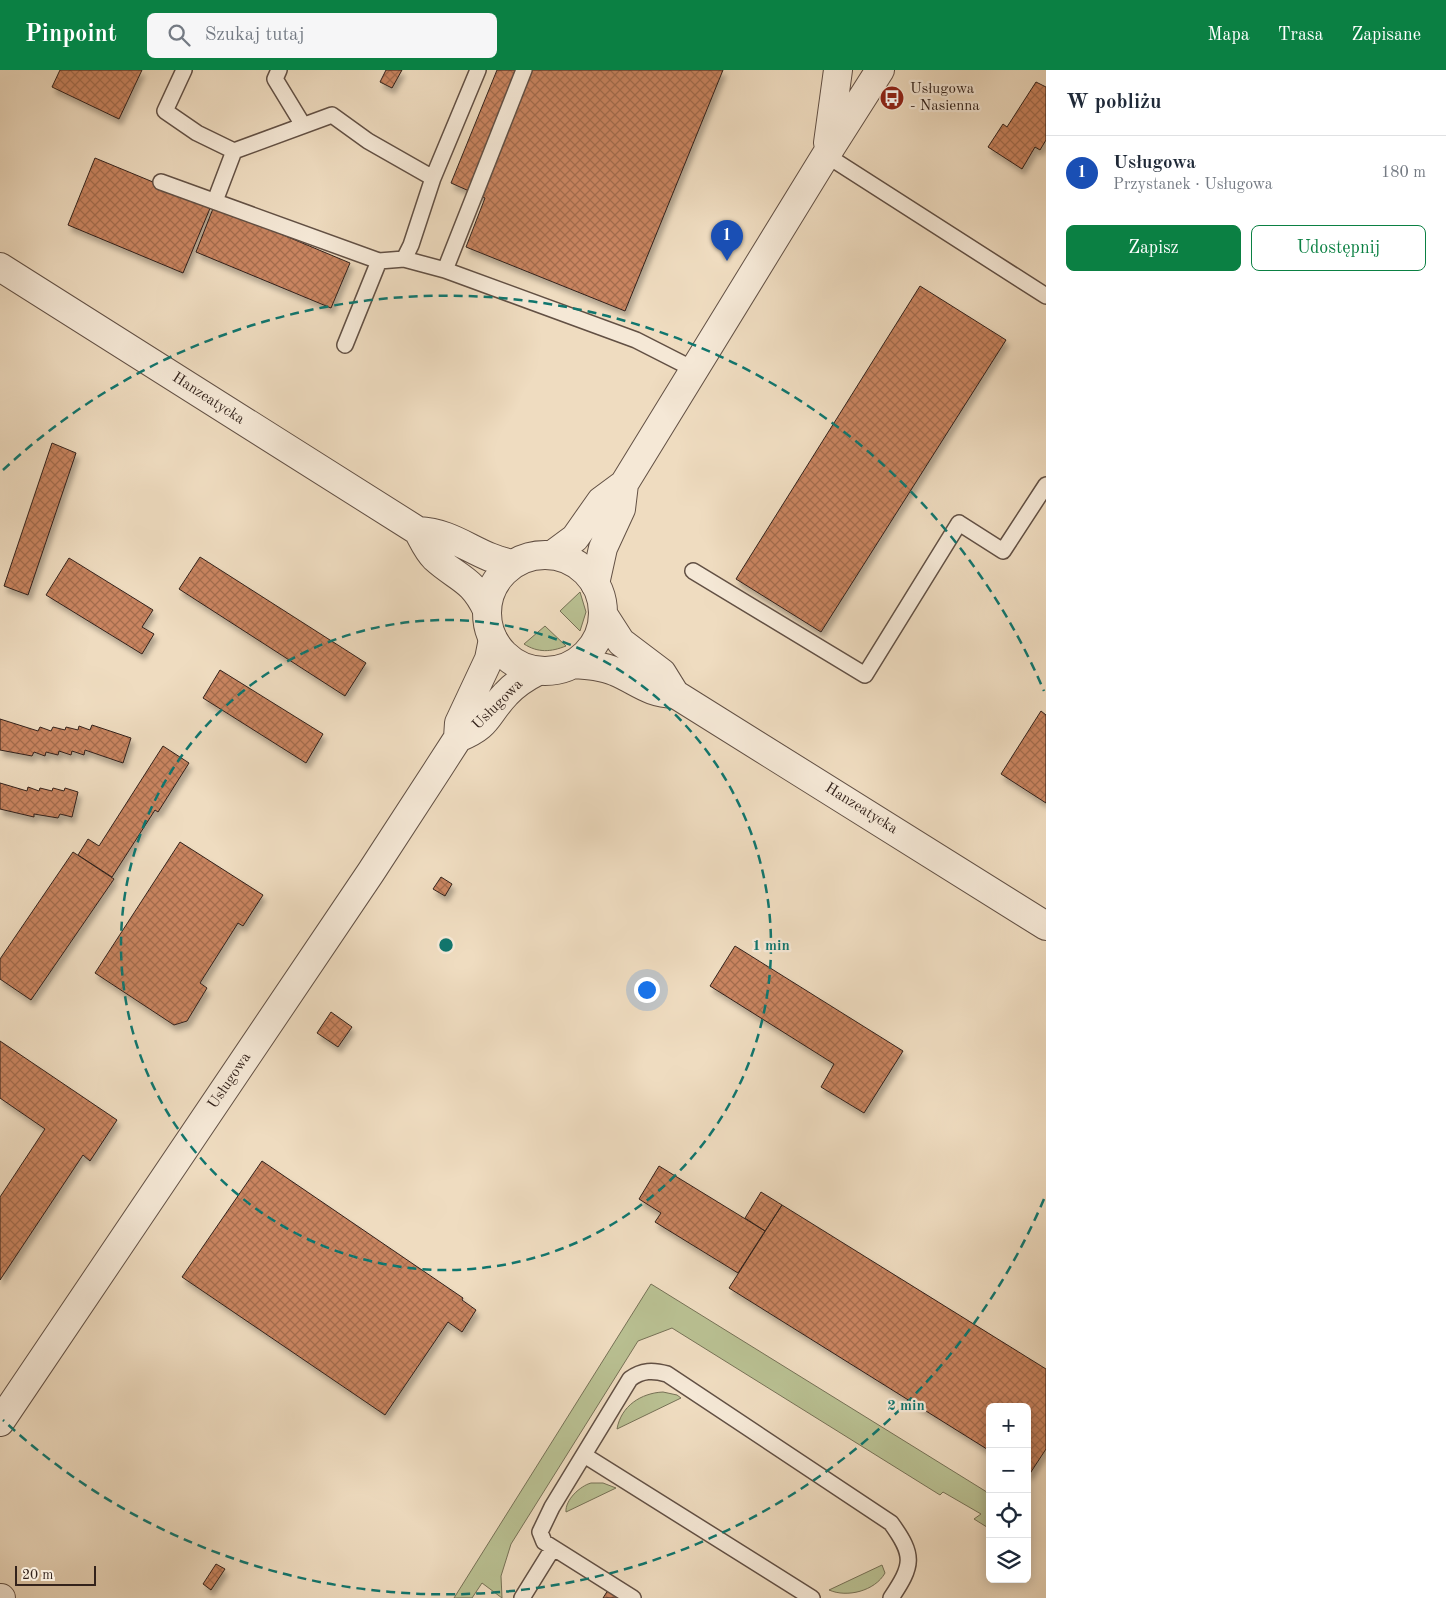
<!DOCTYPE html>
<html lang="pl">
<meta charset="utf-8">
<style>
:root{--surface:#fff;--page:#f6f6f7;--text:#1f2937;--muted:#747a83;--line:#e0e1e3;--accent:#0b8043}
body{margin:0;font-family:"Old Standard TT",serif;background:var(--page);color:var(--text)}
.controls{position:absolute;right:15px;bottom:15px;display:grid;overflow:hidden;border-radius:8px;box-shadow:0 2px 12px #0003}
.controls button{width:45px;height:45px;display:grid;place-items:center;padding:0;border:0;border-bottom:1px solid var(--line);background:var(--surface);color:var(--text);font:25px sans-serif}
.scale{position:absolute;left:15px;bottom:12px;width:81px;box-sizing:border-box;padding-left:5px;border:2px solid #33221b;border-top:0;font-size:14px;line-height:18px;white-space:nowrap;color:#33221b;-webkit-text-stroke:4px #f5e8d6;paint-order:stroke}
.you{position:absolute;left:646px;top:919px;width:18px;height:18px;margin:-12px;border:4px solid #fff;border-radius:50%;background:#1a73e8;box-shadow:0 0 0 8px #1a73e833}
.badge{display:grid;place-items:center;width:32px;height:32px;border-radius:50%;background:var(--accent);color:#fff;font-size:16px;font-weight:700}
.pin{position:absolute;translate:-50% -41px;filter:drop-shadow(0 1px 2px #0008)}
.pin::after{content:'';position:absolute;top:26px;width:18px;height:15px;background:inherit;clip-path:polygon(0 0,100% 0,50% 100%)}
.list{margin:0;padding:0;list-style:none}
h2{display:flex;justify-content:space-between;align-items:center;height:65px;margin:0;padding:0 20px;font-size:21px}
h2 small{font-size:16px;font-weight:400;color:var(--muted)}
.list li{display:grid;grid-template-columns:32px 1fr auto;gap:15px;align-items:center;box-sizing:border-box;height:75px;padding:0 20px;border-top:1px solid var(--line)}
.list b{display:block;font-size:19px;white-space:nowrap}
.list p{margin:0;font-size:16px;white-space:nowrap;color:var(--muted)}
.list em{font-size:16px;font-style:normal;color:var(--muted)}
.actions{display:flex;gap:10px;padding:15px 20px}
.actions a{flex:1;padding:11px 0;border:1px solid var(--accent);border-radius:8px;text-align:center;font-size:18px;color:var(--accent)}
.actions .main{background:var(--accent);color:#fff}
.icon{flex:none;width:28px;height:28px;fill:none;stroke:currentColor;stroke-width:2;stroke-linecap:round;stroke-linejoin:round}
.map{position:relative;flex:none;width:1046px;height:1528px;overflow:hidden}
header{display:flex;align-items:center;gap:30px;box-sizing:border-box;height:70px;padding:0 25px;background:var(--accent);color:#fff}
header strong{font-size:24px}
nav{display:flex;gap:28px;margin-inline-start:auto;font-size:18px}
.search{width:350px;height:45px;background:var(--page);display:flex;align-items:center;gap:12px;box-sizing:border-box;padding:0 18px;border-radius:8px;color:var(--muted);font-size:19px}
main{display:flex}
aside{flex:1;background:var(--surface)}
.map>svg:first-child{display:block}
</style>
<header>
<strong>Pinpoint</strong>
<div class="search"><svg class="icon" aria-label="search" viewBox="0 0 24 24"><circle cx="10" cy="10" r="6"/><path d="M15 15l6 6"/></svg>Szukaj tutaj</div>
<nav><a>Mapa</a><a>Trasa</a><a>Zapisane</a></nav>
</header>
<main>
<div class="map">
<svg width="1046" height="1528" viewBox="0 0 1046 1528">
<defs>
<pattern id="building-cross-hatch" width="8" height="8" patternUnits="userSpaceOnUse" patternTransform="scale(1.25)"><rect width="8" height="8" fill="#c98460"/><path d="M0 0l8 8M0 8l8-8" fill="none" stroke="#a46c4e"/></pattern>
<filter id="shadow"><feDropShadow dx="3" dy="5.5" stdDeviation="2.5" flood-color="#0004"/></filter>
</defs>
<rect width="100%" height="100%" fill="#efdcc0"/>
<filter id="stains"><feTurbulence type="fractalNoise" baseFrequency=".004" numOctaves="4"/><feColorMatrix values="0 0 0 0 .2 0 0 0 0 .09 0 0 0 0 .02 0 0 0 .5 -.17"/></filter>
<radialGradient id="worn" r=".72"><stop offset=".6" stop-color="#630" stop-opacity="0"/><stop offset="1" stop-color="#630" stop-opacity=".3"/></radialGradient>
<path fill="#b9c092" stroke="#767156" d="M580 522 586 542 580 561 560 541Z
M545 556 566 576C551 582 538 583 524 574Z
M651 1214 990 1424V1459L974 1449 981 1444 943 1422 940 1425 672 1258 638 1271 511 1474 501 1506 502 1528 482 1513 472 1528H454Z
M663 1322 677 1325 681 1328 617 1359C621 1336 641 1323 663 1322Z
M591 1413H603L616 1418 566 1442C565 1430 580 1416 591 1413Z
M882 1495 885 1503C875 1521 847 1528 829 1520Z"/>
<path fill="url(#building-cross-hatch)" stroke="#33221b" filter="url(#shadow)" d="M60 0H142L119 49 52 17Z
M386 0H402L392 18 380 12Z
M497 0H723L625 241 466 177 485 128 451 113Z
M1036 12 1046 17V70L1040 80 1035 77 1022 99 988 77 1003 54 1007 57Z
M95 88 211 136 183 203 68 155Z
M214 136 350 193 331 238 196 182Z
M920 216 1006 270 821 562 736 509Z
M52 373 76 383 28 525 4 516Z
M200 487 366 593 345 626 179 519Z
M69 488 153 540 142 557 154 564 142 584 46 525Z
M220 600 323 664 306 693 203 628Z
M1041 641 1046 645V733L1001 704Z
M0 649 38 661 40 657 51 661 53 657 65 660 66 657 78 660 79 656 90 660 92 655 131 668 123 693 85 680 84 685 72 681 71 685 59 681 58 685 46 682 45 686 34 682 32 686 0 680Z
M163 676 189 693 158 742 155 740 112 807 78 785 88 769 99 776Z
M0 713 27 721 28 717 39 721 40 718 52 721 53 718 64 721 65 718 78 722 72 747 60 744 58 748 34 744V747L0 739Z
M180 772 263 825 243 856 238 853 200 913 207 918 187 951 174 955 95 903Z
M73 782 114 809 31 930 0 909V889Z
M441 807 452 814 445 826 433 819Z
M735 876 903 981 864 1043 821 1017 834 994 710 916Z
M331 942 352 957 338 977 317 963Z
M0 971 117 1050 90 1091 83 1085 0 1210V1127L45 1059 0 1028Z
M262 1091 463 1228 462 1230 476 1240 462 1262 448 1252 385 1345 182 1207Z
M659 1096 765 1161 738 1203 655 1152 661 1143 639 1129Z
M761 1122 782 1135 765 1161 745 1148Z
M782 1135 1046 1299V1379L1029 1405 1027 1404V1337H990V1381L729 1218Z
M216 1494 225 1499 211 1520 203 1514Z
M608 1520 621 1528H603Z"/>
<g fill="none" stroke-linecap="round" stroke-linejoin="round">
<defs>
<path id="service" d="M184 0 165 41 197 63 234 81
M279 0 275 9 303 55
M826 85 1046 226
M161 112 379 191 404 189 445 200 636 270 693 299
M215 131 234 81 332 45 368 71 433 108
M404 189 411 175 433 108 478 0
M445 200 524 0
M345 275 379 191
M693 501 865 605 959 453 1003 481 1046 415
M584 1385 812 1528
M522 1528 553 1478
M633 1528 544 1472 540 1462 552 1437 630 1309C642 1300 653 1300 667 1304L891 1453C915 1486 913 1495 891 1528"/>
<path id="minor" d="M828 73 838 0
M552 485 575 468 601 431 624 414
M595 514 603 478 621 439 624 414 826 85 880 0
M458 668C490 655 485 646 506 624 515 614 526 607 538 601
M0 1352 371 802 438 699 458 668 459 653 489 589 493 569
M0 1528H1"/>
<path id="tertiary" d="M0 197 418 461C457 463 475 487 513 494
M418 461C423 470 427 480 435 488 458 509 472 508 487 540
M487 543a58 58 0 1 1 116 0a58 58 0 1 1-116 0Z
M603 544 621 572 662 603 675 624 1046 856
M573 594C588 595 603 596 616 602 639 612 648 623 675 624"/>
</defs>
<use href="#service" stroke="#625044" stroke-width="18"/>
<use href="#minor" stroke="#625044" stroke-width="30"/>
<use href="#tertiary" stroke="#625044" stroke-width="30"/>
<use href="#service" stroke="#f5e8d6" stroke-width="15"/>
<use href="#minor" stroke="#f5e8d6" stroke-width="28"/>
<use href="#tertiary" stroke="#f5e8d6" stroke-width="28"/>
</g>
<g fill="none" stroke="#0f766e" stroke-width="2.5" stroke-dasharray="9 6">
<circle cx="446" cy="875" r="325"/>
<path d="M1044 1129A650 650 0 0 1 3 1350M3 400A650 650 0 0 1 1044 621"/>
</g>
<defs>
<symbol id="bus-disc" viewBox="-11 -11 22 22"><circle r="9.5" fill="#8f2418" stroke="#f5e8d6"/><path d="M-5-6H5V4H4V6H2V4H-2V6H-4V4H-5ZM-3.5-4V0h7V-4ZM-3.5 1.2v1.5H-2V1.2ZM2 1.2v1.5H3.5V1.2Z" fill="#fff"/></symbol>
</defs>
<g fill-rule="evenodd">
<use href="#bus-disc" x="878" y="14" width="28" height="28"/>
</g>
<g text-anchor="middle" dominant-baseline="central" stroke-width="4.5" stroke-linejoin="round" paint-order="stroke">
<g font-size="15" fill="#33221b" stroke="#f5e8d6" text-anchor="start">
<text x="910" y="19">Usługowa<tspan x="910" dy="17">- Nasienna</tspan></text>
</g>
<g font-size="15" fill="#33221b" stroke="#f5e8d6">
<text transform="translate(208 329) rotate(33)">Hanzeatycka</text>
<text transform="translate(498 635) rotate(-45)">Usługowa</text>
<text transform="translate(861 739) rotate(32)">Hanzeatycka</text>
<text transform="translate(230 1011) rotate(-56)">Usługowa</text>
</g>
</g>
<circle cx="446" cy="875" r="8" fill="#0f766e" stroke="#f5e8d6" stroke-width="2.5"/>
<g font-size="15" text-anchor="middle" font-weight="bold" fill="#0f766e" stroke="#f5e8d6" stroke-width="4.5" stroke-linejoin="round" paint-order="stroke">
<text x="771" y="880">1 min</text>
<text x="906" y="1340">2 min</text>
</g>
<rect width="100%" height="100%" filter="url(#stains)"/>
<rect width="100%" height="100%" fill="url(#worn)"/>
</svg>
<div class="controls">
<button>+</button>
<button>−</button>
<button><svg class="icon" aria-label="locate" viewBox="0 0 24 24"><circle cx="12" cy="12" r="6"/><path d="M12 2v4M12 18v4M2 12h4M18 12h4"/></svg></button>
<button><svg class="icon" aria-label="layers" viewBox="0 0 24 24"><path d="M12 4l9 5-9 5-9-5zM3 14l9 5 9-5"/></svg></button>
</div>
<div class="scale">20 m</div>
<div class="you"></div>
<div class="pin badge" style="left:727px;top:191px;background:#1a4fb4">1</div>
</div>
<aside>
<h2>W pobliżu<small></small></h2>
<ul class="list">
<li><span class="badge" style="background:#1a4fb4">1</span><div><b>Usługowa</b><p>Przystanek · Usługowa</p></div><em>180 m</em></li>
</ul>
<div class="actions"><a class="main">Zapisz</a><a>Udostępnij</a></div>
</aside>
</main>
